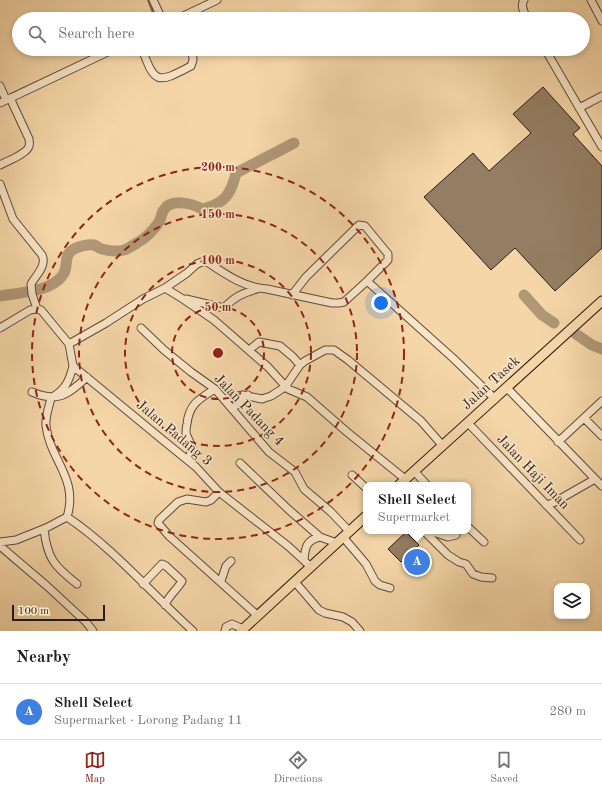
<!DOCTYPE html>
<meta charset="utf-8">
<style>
:root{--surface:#fff;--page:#f6f6f6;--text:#202124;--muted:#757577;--line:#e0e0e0;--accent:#8f2418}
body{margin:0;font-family:"Old Standard TT",serif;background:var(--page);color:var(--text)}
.controls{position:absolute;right:12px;bottom:12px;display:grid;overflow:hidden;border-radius:8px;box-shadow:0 2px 6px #0003}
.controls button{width:36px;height:36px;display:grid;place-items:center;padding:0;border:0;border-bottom:1px solid var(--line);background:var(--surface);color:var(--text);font:20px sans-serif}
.scale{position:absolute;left:12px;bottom:10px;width:93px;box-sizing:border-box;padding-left:4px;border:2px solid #2b1c16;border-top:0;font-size:11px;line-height:14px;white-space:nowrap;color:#2b1c16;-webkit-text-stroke:3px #f8e4c6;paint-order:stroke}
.you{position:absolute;left:381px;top:303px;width:14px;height:14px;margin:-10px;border:3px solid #fff;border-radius:50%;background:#1a73e8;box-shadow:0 0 0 6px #1a73e833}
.badge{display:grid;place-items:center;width:26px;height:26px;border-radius:50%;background:var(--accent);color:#fff;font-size:13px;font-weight:700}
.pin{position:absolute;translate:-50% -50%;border:2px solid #fff;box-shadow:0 1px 4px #0006}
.popup{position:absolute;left:363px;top:482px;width:108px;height:52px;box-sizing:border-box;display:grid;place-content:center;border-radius:8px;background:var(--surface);filter:drop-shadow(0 1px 3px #0005);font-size:13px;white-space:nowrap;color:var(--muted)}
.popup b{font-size:15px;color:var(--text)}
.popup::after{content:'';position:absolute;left:50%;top:100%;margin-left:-8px;border:8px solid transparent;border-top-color:var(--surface)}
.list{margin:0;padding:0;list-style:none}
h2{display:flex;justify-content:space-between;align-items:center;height:52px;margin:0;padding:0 16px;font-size:17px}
h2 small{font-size:13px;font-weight:400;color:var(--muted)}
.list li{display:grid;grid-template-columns:26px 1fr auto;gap:12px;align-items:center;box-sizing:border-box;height:56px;padding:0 16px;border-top:1px solid var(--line)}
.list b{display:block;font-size:15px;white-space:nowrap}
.list p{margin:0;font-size:13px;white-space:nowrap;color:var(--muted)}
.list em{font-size:13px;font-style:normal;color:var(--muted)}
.icon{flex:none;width:22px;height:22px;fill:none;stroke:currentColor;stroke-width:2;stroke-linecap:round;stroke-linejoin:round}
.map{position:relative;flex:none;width:602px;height:631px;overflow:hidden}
.search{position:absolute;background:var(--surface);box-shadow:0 2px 6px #0003;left:12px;right:12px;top:12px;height:44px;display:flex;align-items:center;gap:10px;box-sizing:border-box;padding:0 14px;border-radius:22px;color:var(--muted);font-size:15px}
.sheet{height:108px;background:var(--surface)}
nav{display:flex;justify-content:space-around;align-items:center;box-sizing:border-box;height:56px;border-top:1px solid var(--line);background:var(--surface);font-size:11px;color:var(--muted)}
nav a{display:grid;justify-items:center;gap:2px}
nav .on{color:var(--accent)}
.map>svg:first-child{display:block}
</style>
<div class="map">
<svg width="602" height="631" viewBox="0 0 602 631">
<rect width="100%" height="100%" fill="#f5d6a8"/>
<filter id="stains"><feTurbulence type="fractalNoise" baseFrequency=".005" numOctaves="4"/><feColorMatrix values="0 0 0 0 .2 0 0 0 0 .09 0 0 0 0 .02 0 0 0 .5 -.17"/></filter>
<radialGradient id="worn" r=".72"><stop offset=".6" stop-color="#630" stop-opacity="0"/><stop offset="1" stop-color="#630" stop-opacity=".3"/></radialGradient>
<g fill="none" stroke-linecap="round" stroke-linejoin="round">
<path stroke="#7b6650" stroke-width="2" d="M148 0 155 18"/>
<path stroke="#b09776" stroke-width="11" d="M524 295 542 315 554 323
M0 296C18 293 54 292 64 273 69 264 62 254 76 248 81 246 89 244 94 245 97 246 100 249 102 249 109 251 117 252 124 250 128 249 133 245 137 243 146 238 153 231 159 222 161 219 161 215 163 211 170 198 191 203 202 209 224 204 231 195 236 173L294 143
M576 334 592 345 602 349"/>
</g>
<path fill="#947d62" stroke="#2b1c16" d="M543 87 580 128 573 134 602 166V248L555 291 515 248 491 270 424 197 473 153 489 171 531 133 513 114Z
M406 532 419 545 417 547 430 560 415 575 402 561 401 562 388 549Z"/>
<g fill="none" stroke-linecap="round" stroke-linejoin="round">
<defs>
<path id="minor" d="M153 0 162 19
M524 0C520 6 524 13 528 19
M591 0 602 21
M196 10 201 19
M177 19 217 0
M142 49C155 84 157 84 191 66L193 60 192 49
M545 49 602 147
M0 86 6 100
M0 103 114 49
M579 108 602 96
M0 165C7 161 27 154 29 146 30 144 29 141 29 139L10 98
M0 184 13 219 42 255C47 266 36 275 31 284L32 294 37 309
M165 288 183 299 214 320 268 367 288 389 307 397 347 432 405 479
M292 295 306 277 359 225 365 226 388 254V260L367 281
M186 299 224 308C234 297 243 293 257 289
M37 309 41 310 69 344 73 366 164 441 196 467 219 492 288 546 311 567
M0 328 30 310 37 309
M141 328 164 350 191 372 215 389 269 452 295 472 304 489 331 512 349 531
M69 344 106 323 143 299 165 288 187 273 197 264 204 261 207 262C225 274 245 288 267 289L332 303H339L344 302 367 281 454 359 495 399
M249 350 259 342 280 346 293 357 300 365
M507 388 602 486
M32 392C58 403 68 395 87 377
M224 399 243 395 262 399 271 396 285 387 300 365 305 361 325 350H334L348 360 421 421 442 445
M232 409 248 395
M584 418 602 436
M468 423 580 540
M558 442 602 401
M188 459C196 445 190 446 186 433 186 431 186 427 187 424 189 404 199 399 215 389
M240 463 288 509 320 537 337 543
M414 471 427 485
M352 475 366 488
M219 492 211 500 206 502 187 499 178 502 159 520 158 523 169 536 258 616
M546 505 553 503 595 479
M67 517C79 479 50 460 46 426 45 417 49 407 51 398 65 390 69 382 73 366
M468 527 484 542
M44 529C47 558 54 566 77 584
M424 531 448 555 459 562 466 564 473 574 481 577 492 578
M430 531 448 537 456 535
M343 537 366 564 375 581 380 585 390 588
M0 542 16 540 46 528 67 517C112 547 152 594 193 631
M0 546 47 586 86 622 93 631
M304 560C305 548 306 540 320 537
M221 581 226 566 231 561
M295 582 319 610 325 613 343 617 352 622 360 631
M143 584 162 564 166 566 182 581C177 590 169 595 165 605
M225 631 226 627 232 624 243 629"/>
<path id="major" d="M399 485 602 301
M241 631 366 516"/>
</defs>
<use href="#minor" stroke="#5e4a3a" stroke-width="9"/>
<use href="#major" stroke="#2b1c16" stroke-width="11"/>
<use href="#minor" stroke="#f8e4c6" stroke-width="7"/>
<use href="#major" stroke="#f5d6a8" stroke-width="9"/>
</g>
<g fill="none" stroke="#8f2418" stroke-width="2" stroke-dasharray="7 5">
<circle cx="218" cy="353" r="46"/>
<circle cx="218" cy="353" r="93"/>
<circle cx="218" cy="353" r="139"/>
<circle cx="218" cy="353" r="186"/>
</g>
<g text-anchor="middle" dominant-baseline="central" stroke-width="3.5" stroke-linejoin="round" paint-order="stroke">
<g font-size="14" fill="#2b1c16" stroke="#f8e4c6">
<text transform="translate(491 383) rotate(-42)">Jalan Tasek</text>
<text transform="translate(249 410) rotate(46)">Jalan Padang 4</text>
<text transform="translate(174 433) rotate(40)">Jalan Padang 3</text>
<text transform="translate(533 472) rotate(46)">Jalan Haji Iman</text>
</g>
</g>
<circle cx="218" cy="353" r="6" fill="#8f2418" stroke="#f8e4c6" stroke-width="2"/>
<g font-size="12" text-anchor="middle" font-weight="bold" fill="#8f2418" stroke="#f8e4c6" stroke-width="3.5" stroke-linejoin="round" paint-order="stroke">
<text x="218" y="171">200 m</text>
<text x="218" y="218">150 m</text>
<text x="218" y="264">100 m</text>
<text x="218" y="311">50 m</text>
</g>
<rect width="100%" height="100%" filter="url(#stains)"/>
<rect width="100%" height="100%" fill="url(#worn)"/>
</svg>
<div class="controls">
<button><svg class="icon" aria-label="layers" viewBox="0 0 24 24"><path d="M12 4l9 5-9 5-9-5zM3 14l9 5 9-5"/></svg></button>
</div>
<div class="scale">100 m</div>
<div class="you"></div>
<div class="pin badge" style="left:417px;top:562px;background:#3f7fe0">A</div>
<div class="popup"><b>Shell Select</b>Supermarket</div>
<div class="search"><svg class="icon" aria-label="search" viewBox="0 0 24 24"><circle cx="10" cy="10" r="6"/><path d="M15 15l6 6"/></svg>Search here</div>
</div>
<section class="sheet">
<h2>Nearby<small></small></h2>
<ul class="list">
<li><span class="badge" style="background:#3f7fe0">A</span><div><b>Shell Select</b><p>Supermarket · Lorong Padang 11</p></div><em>280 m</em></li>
</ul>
</section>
<nav>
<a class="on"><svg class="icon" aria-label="map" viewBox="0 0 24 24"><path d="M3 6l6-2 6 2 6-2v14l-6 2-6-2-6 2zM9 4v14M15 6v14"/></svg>Map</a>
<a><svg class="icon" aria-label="directions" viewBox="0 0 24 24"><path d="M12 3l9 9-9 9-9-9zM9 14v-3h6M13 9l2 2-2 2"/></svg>Directions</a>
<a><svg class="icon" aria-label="saved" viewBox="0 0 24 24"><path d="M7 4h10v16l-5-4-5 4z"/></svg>Saved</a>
</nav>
